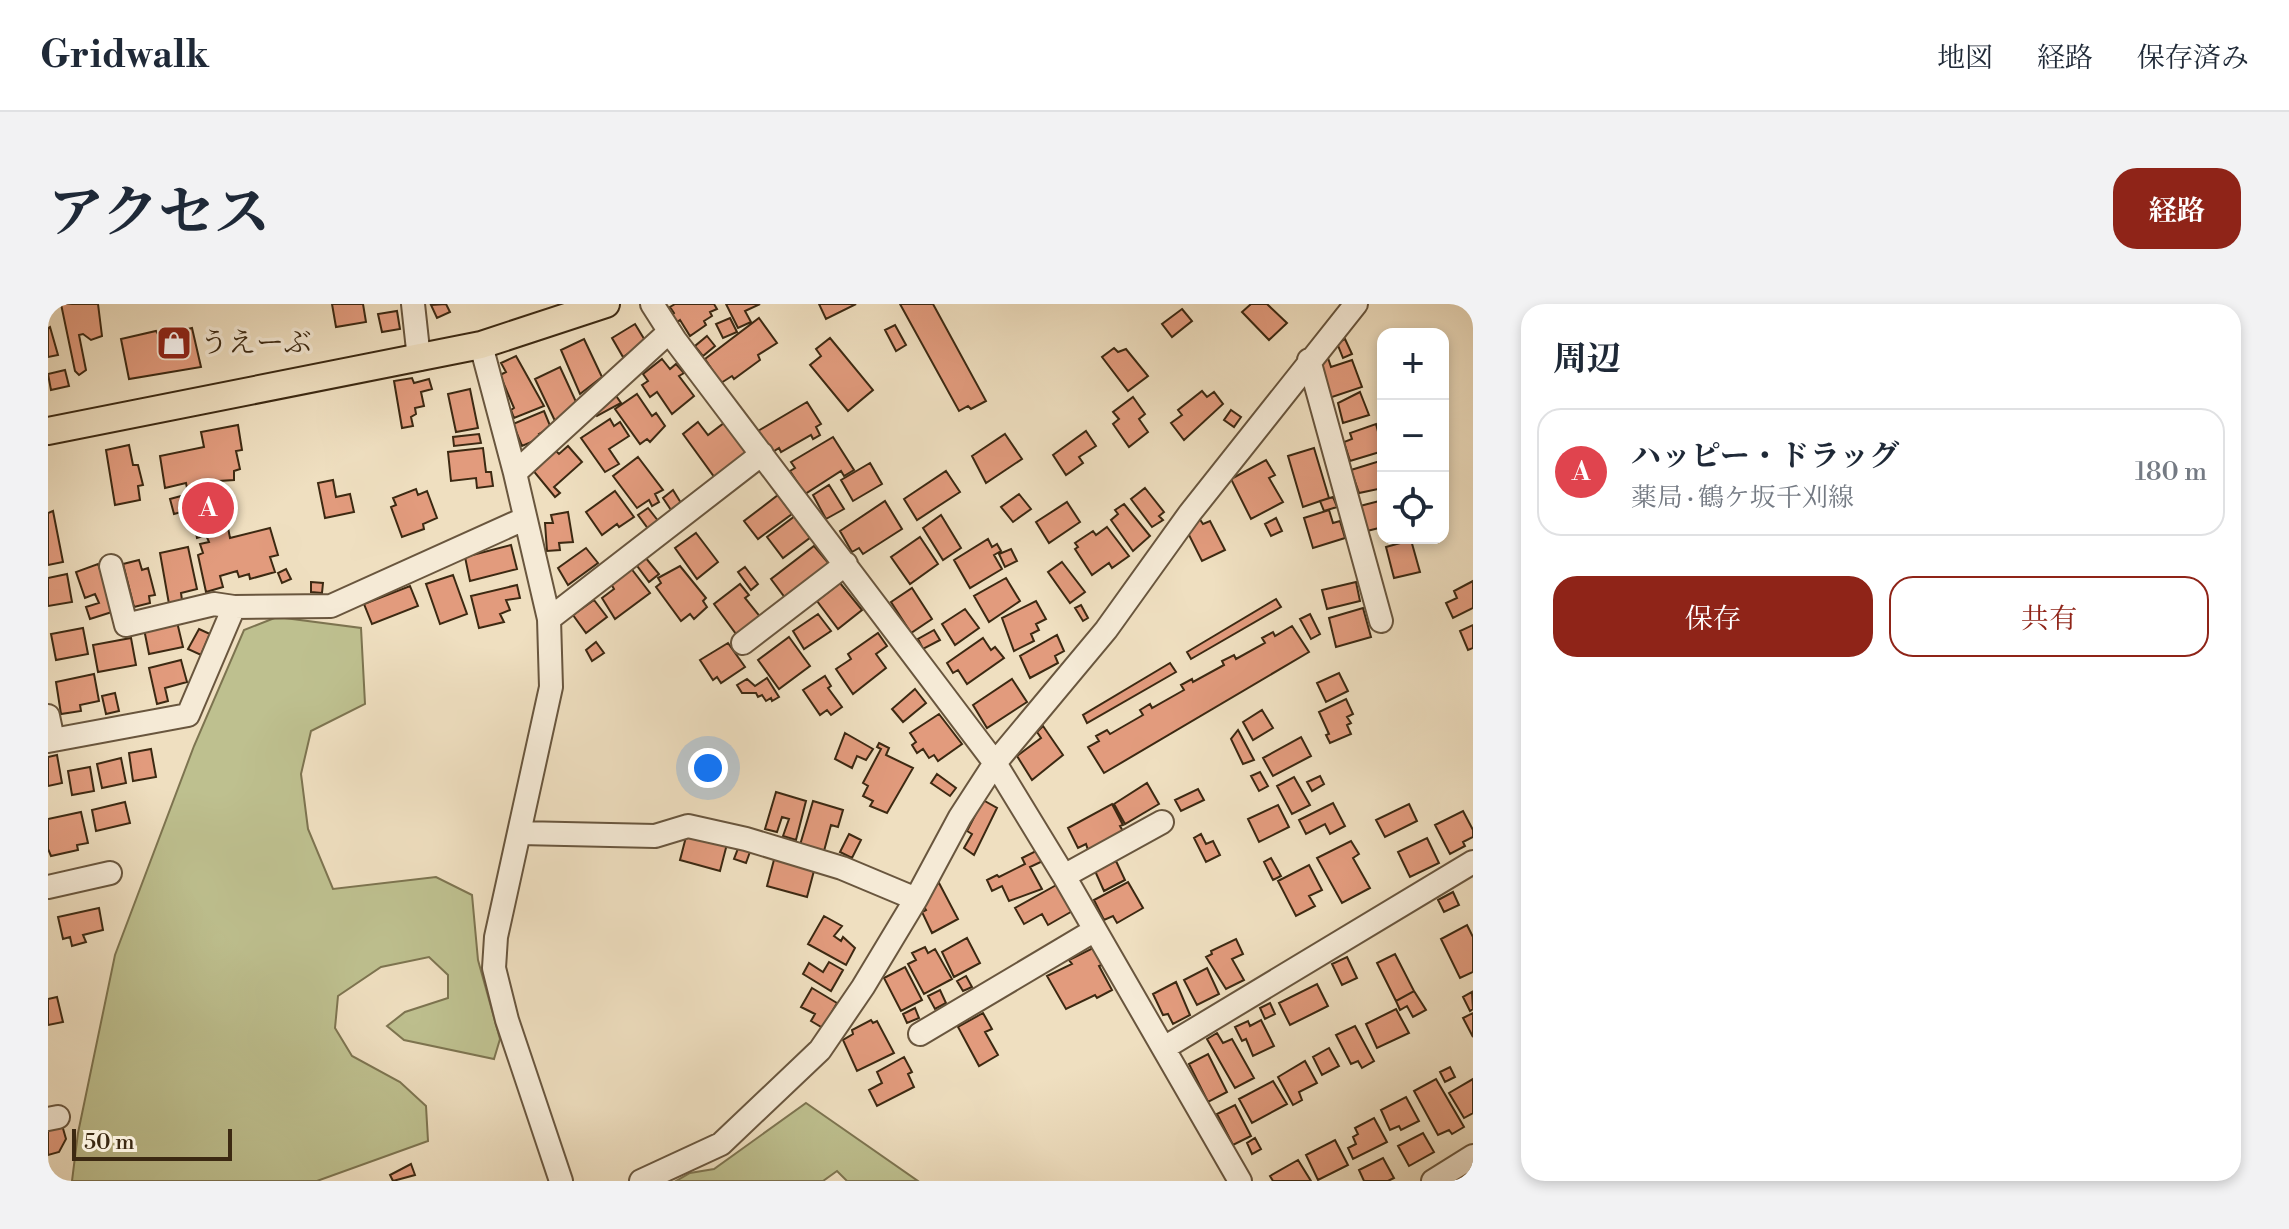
<!DOCTYPE html>
<html lang="ja">
<meta charset="utf-8">
<style>
:root{--surface:#fff;--page:#f2f2f3;--text:#1f2937;--muted:#747a83;--line:#e0e1e3;--accent:#8f2418}
body{margin:0;font-family:"Libre Bodoni","Noto Serif JP",serif;background:var(--page);color:var(--text)}
.controls{position:absolute;right:24px;top:24px;display:grid;overflow:hidden;border-radius:16px;box-shadow:0 4px 12px #0003}
.controls button{width:72px;height:72px;display:grid;place-items:center;padding:0;border:0;border-bottom:2px solid var(--line);background:var(--surface);color:var(--text);font:40px sans-serif}
.scale{position:absolute;left:24px;bottom:20px;width:160px;box-sizing:border-box;padding-left:8px;border:4px solid #3c2912;border-top:0;font-size:22px;line-height:28px;white-space:nowrap;color:#3c2912;-webkit-text-stroke:6px #f5ead6;paint-order:stroke}
.you{position:absolute;left:660px;top:464px;width:28px;height:28px;margin:-20px;border:6px solid #fff;border-radius:50%;background:#1a73e8;box-shadow:0 0 0 12px #1a73e833}
.badge{display:grid;place-items:center;width:52px;height:52px;border-radius:50%;background:var(--accent);color:#fff;font-size:26px;font-weight:700}
.pin{position:absolute;translate:-50% -50%;border:4px solid #fff;box-shadow:0 2px 8px #0006}
.list{margin:0;padding:0;list-style:none}
h2{display:flex;justify-content:space-between;align-items:center;height:104px;margin:0;padding:0 32px;font-size:34px}
h2 small{font-size:26px;font-weight:400;color:var(--muted)}
.list li{display:grid;grid-template-columns:52px 1fr auto;gap:24px;align-items:center;box-sizing:border-box;height:128px;margin:0 16px 16px;padding:0 16px;border:2px solid var(--line);border-radius:24px}
.list b{display:block;font-size:30px;white-space:nowrap}
.list p{margin:0;font-size:26px;white-space:nowrap;color:var(--muted)}
.list em{font-size:26px;font-style:normal;color:var(--muted)}
.actions{display:flex;gap:16px;padding:24px 32px}
.actions a{flex:1;padding:18px 0;border:2px solid var(--accent);border-radius:24px;text-align:center;font-size:28px;color:var(--accent)}
.actions .main{background:var(--accent);color:#fff}
.icon{flex:none;width:44px;height:44px;fill:none;stroke:currentColor;stroke-width:2;stroke-linecap:round;stroke-linejoin:round}
.map{position:relative;flex:none;width:1425px;height:877px;overflow:hidden;border-radius:24px}
header{display:flex;align-items:center;gap:48px;box-sizing:border-box;height:112px;padding:0 40px;background:var(--surface);border-bottom:2px solid var(--line)}
header strong{font-size:38px}
nav{display:flex;gap:44px;margin-inline-start:auto;font-size:28px}
.intro{display:flex;align-items:center;justify-content:space-between;box-sizing:border-box;height:192px;padding:0 48px}
h1{margin:0;font-size:56px}
.button{padding:20px 36px;border-radius:24px;background:var(--accent);color:#fff;font-size:28px;font-weight:700}
main{display:flex;gap:48px;padding:0 48px}
aside{flex:1;background:var(--surface);border-radius:24px;box-shadow:0 4px 12px #0003}
.map>svg:first-child{display:block}
</style>
<header>
<strong>Gridwalk</strong>
<nav><a>地図</a><a>経路</a><a>保存済み</a></nav>
</header>
<div class="intro"><h1>アクセス</h1><a class="button">経路</a></div>
<main>
<div class="map">
<svg width="1425" height="877" viewBox="0 0 1425 877">
<rect width="100%" height="100%" fill="#efdfc0"/>
<filter id="stains"><feTurbulence type="fractalNoise" baseFrequency=".0025" numOctaves="4"/><feColorMatrix values="0 0 0 0 .2 0 0 0 0 .09 0 0 0 0 .02 0 0 0 .5 -.17"/></filter>
<radialGradient id="worn" r=".72"><stop offset=".6" stop-color="#630" stop-opacity="0"/><stop offset="1" stop-color="#630" stop-opacity=".3"/></radialGradient>
<path fill="#bec08f" stroke="#7d7450" stroke-width="2" d="M229 313 313 324 317 400 263 427 253 470 260 525 285 585 388 573 424 591 430 656 452 735 446 755 356 736 339 722 357 708 400 694V671L381 653 333 663 290 692 287 724 304 752 352 778 378 802 380 837 269 877H24L30 829 67 651 146 442 196 326Z
M758 799 870 877H799L789 867 775 877H628L642 869 666 865Z"/>
<path fill="#e29b7d" stroke="#3c2912" stroke-width="2" d="M13 0H50L54 32 43 36 35 30 31 31 38 66 31 71 27 67Z
M284 0H315L318 18 288 23Z
M398 0 402 8 389 14 383 1Z
M627 0H666L669 5 662 8 664 12 656 17 658 21 642 32 632 16 627 20 622 13 626 9 622 3Z
M678 0H712L697 7 703 18 690 24Z
M771 0H808L778 15Z
M852 0H885L938 97 923 105 920 102 911 107Z
M1203 0H1219L1239 19 1221 36 1194 8Z
M1134 5 1144 17 1124 33 1114 20Z
M349 7 352 25 334 28 330 10Z
M682 14 689 28 675 34 668 20Z
M711 14 729 39 710 51 712 56 686 75 684 72 673 79 657 55Z
M587 20 598 38 575 53 564 34Z
M847 21 858 41 848 47 837 26Z
M2 23 10 51 0 53V24Z
M144 24 153 63 81 75 73 35 108 27 111 32Z
M659 32 667 42 655 52 647 42Z
M782 34 825 86 800 107 762 61 773 52 768 45Z
M536 35 554 73 532 90 513 46Z
M1297 35 1304 50 1295 54 1289 39Z
M1066 44 1070 48 1078 45 1100 72 1080 87 1054 53Z
M468 52 496 102 466 114 463 106 466 104 452 71 458 68 453 59Z
M1280 54 1283 63 1304 56 1314 83 1281 94 1270 58Z
M614 55 622 65 628 60 636 69 631 72 646 92 624 110 609 88 602 93 594 81 600 77 595 70Z
M512 63 529 100 508 119 487 75Z
M17 66 21 82 3 86 0 70Z
M364 74 366 79 381 75 384 85 373 88 376 102 367 104 368 110 363 113 365 122 354 124 346 77Z
M422 85 430 124 408 128 400 90Z
M564 86 573 99 549 112 545 105Z
M1154 87 1159 93 1166 88 1175 100 1136 136 1123 119 1134 111 1130 106Z
M1312 88 1321 111 1295 119 1290 99Z
M589 90 604 112 608 109 617 122 602 138 599 135 592 140 567 105Z
M1085 93 1097 110 1091 115 1100 128 1081 143 1065 120 1071 115 1065 108Z
M759 98 773 120 768 123 772 131 765 135 763 131 733 148 731 144 723 149 710 127Z
M1183 106 1193 113 1186 123 1176 116Z
M496 107 503 124 491 130 493 134 474 142 465 120Z
M562 115 566 122 572 118 581 132 561 145 571 160 557 168 533 134Z
M650 118 660 131 676 119 700 149 667 174 635 130Z
M1328 120 1335 147 1302 157 1296 138 1304 135 1302 129Z
M190 121 194 146 188 147 192 165 186 167V176L171 177 182 234 222 224 230 251 222 253 227 268 202 275 201 270 191 273 189 267 172 272 175 283 158 288 150 251 155 249 152 240 161 238 158 231 149 234 138 179 117 184 112 152 156 143 153 128Z
M1038 127 1048 142 1031 153 1035 159 1018 171 1005 151Z
M431 130 433 139 406 142 405 133Z
M957 130 974 155 938 179 924 152Z
M785 133 806 166 796 172 793 167 757 190 742 167 747 164 743 158Z
M81 141 85 161H90L95 181 90 182 92 196 67 201 58 146Z
M520 142 534 158 506 183 512 189 507 193 483 164 506 145 511 150Z
M435 144 438 168H443L445 182 429 184 428 174 403 177 400 148Z
M1266 144 1281 194 1255 203 1240 152Z
M590 153 615 186 607 190 611 198 604 202 601 196 589 204 565 172Z
M1218 156 1227 171 1221 174 1235 198 1203 215 1183 175Z
M1335 156V184L1311 189 1303 166Z
M822 159 834 180 805 197 793 176Z
M898 167 912 188 869 216 856 195Z
M285 176 288 193 302 190 306 208 277 214 270 179Z
M781 181 796 205 778 215 765 191Z
M1097 184 1116 208 1111 212 1115 216 1104 223 1083 195Z
M368 185 370 191 379 187 389 214 375 220 376 225 354 233 343 203 348 201 345 194Z
M625 186 633 199 623 206 615 194Z
M567 187 586 213 571 223 569 220 554 231 538 208Z
M971 190 983 205 965 218 953 203Z
M730 191 744 210 710 235 696 217Z
M133 192 137 207 126 210 122 195Z
M1285 193 1289 203 1276 207 1272 197Z
M1335 196V223L1319 227 1312 202Z
M837 197 854 225 815 250 811 244 804 248 792 227Z
M1019 198 1032 218 1001 239 988 218Z
M1076 200 1102 232 1085 247 1063 216 1070 210 1067 206Z
M600 204 611 218 601 226 590 211Z
M1281 206 1285 219 1292 217 1297 234 1265 244 1256 214Z
M5 207 15 258 0 261V209Z
M520 208 525 238 511 239 512 246 499 247 497 219H505L503 211Z
M893 211 913 244 895 256 875 224Z
M747 212 763 233 735 254 719 233Z
M1151 214 1155 220 1162 217 1177 246 1154 257 1139 227Z
M1228 214 1234 227 1223 232 1217 220Z
M1059 223 1081 252 1064 264 1061 259 1044 271 1027 245 1030 243 1027 239 1045 227 1048 231Z
M648 229 670 258 649 275 627 244Z
M872 233 890 260 862 280 843 253Z
M940 235 944 243 949 240 953 247 946 251 954 265 922 284 906 256Z
M1363 236 1372 268 1346 274 1338 243Z
M463 241 469 265 422 277 417 253Z
M766 242 782 261 738 295 723 275Z
M140 243 149 285 133 289 134 296 121 300 112 249Z
M538 244 550 259 520 281 510 264Z
M963 245 969 257 957 263 951 250Z
M597 253 611 270 601 278 587 259Z
M91 256 94 266 100 264 107 291 101 292 102 299 86 303 75 260Z
M1014 258 1037 288 1022 299 1000 268Z
M50 260 67 307 42 315 38 303 51 299 47 290 37 294 28 268Z
M632 262 658 294 655 297 659 303 646 315 642 310 633 317 608 283 613 279 610 274Z
M582 263 602 289 567 315 554 294 566 285 562 278Z
M697 263 710 280 703 286 690 268Z
M238 265 243 275 234 279 230 269Z
M19 270 24 298 0 302V274Z
M405 271 419 310 392 320 378 280Z
M958 274 972 297 941 318 926 292Z
M1425 277V304L1405 314 1398 299 1409 294 1406 287Z
M263 278 275 279 274 289 263 288Z
M1308 278 1312 297 1279 305 1274 286Z
M792 279 814 306 790 325 769 297Z
M692 280 701 291 697 294 714 315 691 334 666 300Z
M469 281 472 294 458 296 462 306 452 310 456 318 431 324 423 292Z
M362 282 370 302 324 320 316 300Z
M864 284 884 315 863 329 843 298Z
M1228 295 1233 303 1143 355 1139 348Z
M546 296 559 313 538 329 525 311Z
M988 297 998 315 988 320 991 326 983 330 986 337 966 347 954 314Z
M1033 301 1040 314 1035 317 1027 304Z
M1315 304 1323 333 1288 343 1281 314Z
M917 305 931 324 907 341 894 320Z
M770 310 783 327 756 345 745 327Z
M1262 310 1272 330 1263 335 1252 315Z
M129 318 135 343 101 350 96 325Z
M1425 321V344L1420 346 1412 327Z
M1244 322 1261 348 1056 469 1040 443 1051 437 1048 432 1059 426 1062 430 1095 411 1092 406 1102 400 1104 404 1136 386 1133 381 1144 375 1145 378 1176 361 1174 357 1186 351 1188 355 1217 339 1214 334 1225 328 1227 332Z
M35 324 40 350 8 356 3 330Z
M151 325 162 330 153 351 140 345Z
M886 326 892 336 875 345 870 335Z
M830 329 839 342 828 350 838 364 805 390 788 365 803 355 800 350Z
M1009 331 1016 347 1007 352 1010 359 982 374 972 352Z
M741 333 762 362 731 385 710 356Z
M83 334 88 361 50 368 45 341Z
M935 334 943 346 947 343 956 354 919 380 910 366 905 369 899 359Z
M548 338 556 349 544 357 538 346Z
M680 339 697 363 673 379 669 373 665 376 652 356Z
M133 356 139 378 117 384 120 397 109 400 101 364Z
M1122 359 1128 368 1039 419 1035 411Z
M1291 369 1300 387 1278 398 1269 379Z
M46 370 51 397 32 401 33 407 13 410 8 378Z
M777 372 783 382 780 384 794 403 783 411 779 406 772 411 755 386Z
M719 374 731 393 724 397 723 394 718 397 714 391 710 393 708 389H694L689 381 699 375 707 382Z
M964 375 979 398 939 424 925 401Z
M867 385 878 399 855 418 844 405Z
M67 389 71 407 58 410 54 392Z
M1298 395 1305 410 1299 413 1303 419 1299 421 1303 430 1282 439 1278 431 1281 430 1271 408Z
M1214 406 1225 424 1205 436 1195 418Z
M891 410 914 440 890 457 886 451 881 454 875 445 869 449 864 441 868 438 862 429Z
M995 422 1015 451 984 476 969 452 993 434 989 428Z
M1190 426 1206 456 1195 460 1183 435Z
M797 429 825 445 818 456 809 452 804 464 787 455Z
M1253 433 1263 452 1225 472 1215 454Z
M831 439 841 444 838 451 865 464 839 509 822 502 825 497 815 492 820 482 815 479 833 445 829 443Z
M103 445 108 473 85 477 81 449Z
M9 451 14 479 0 482V453Z
M73 454 78 479 54 484 49 460Z
M42 463 46 487 24 491 20 467Z
M1212 468 1220 482 1211 487 1203 472Z
M889 470 908 484 902 492 883 479Z
M1272 472 1276 480 1264 487 1259 478Z
M1246 473 1262 501 1244 510 1229 482Z
M1099 479 1111 500 1077 520 1066 500Z
M1150 485 1156 496 1133 507 1127 496Z
M728 488 758 497 748 536 735 532 741 515 734 513 729 528 717 525Z
M935 496 949 504 926 551 916 544 924 530 919 527Z
M765 497 795 506 790 523 783 521 776 547 752 541Z
M77 498 82 519 48 527 44 506Z
M1285 499 1297 522 1282 530 1277 520 1258 530 1251 516Z
M1064 500 1075 521 1072 522 1076 529 1040 546 1038 540 1030 544 1020 524Z
M1361 500 1369 517 1337 533 1328 516Z
M1230 501 1241 523 1211 538 1200 515Z
M1415 507 1425 526V533L1415 538 1417 542 1402 550 1387 521Z
M33 508 40 539 29 541 30 546 3 552 0 545V515Z
M639 529 679 540 672 567 632 556Z
M801 530 813 536 804 554 792 548Z
M1153 530 1158 540 1165 537 1172 551 1158 558 1146 534Z
M1379 534 1391 559 1362 573 1350 548Z
M1303 537 1311 550 1305 554 1322 584 1294 599 1269 554Z
M691 542 703 545 698 559 686 555Z
M992 545 997 556 982 563 994 585 961 597 954 582 944 587 939 576 949 571 951 573 977 560 974 554Z
M727 552 767 563 759 593 719 582Z
M1223 554 1233 572 1225 576 1216 558Z
M1068 557 1077 576 1056 587 1047 567Z
M1261 561 1274 586 1261 592 1267 602 1248 612 1230 577Z
M1080 578 1095 604 1069 619 1065 612 1056 616 1046 596Z
M891 579 910 615 884 629 874 608 878 606 875 601 884 582Z
M1012 579 1028 605 1000 621 994 610 976 620 967 604Z
M1405 588 1411 601 1396 608 1390 596Z
M51 604 55 626 35 631 38 638 24 642 22 633 15 635 10 613Z
M776 612 794 622 786 632 793 637 795 633 807 644 798 661 760 640Z
M1419 621 1425 633V668L1412 674 1393 635Z
M919 634 932 659 906 673 894 648Z
M1188 635 1195 650 1184 655 1196 676 1178 685 1158 653 1164 650 1163 647Z
M877 643 880 649 887 645 904 675 876 690 860 660 868 656 864 649Z
M1047 643 1056 660 1051 662 1064 686 1049 694 1047 691 1018 705 999 672 1024 660 1021 656Z
M1347 650 1366 687 1348 697 1329 659Z
M1299 653 1309 674 1294 681 1284 660Z
M781 658 795 666 783 687 755 670 761 659 775 668Z
M857 663 874 696 853 707 836 674Z
M1159 664 1171 690 1149 701 1136 676Z
M918 672 924 683 915 687 909 677Z
M1128 678 1142 711 1125 720 1120 710 1115 711 1105 690Z
M1269 680 1280 702 1242 721 1231 699Z
M764 684 789 699 775 724 763 717 767 710 753 703Z
M892 686 898 699 887 705 880 692Z
M1366 687 1378 706 1365 713 1359 702 1352 706 1348 697Z
M1424 688 1425 705 1422 707 1415 693Z
M9 693 15 718 0 721V695Z
M1222 699 1227 710 1217 715 1212 704Z
M867 704 871 714 859 719 855 710Z
M1348 705 1361 729 1329 744 1318 720Z
M935 709 944 725 937 728 950 751 931 762 910 723Z
M1425 709V733L1415 714Z
M823 716 825 719 829 717 846 749 809 767 795 736 805 730 804 726Z
M1213 716 1226 742 1205 752 1198 735 1194 737 1187 723 1200 717 1202 722Z
M1307 722 1326 757 1314 764 1310 757 1303 760 1288 731Z
M1169 729 1175 739 1184 735 1206 774 1187 784 1159 735Z
M1281 744 1291 762 1274 771 1265 753Z
M1160 750 1179 788 1160 798 1141 760Z
M856 753 864 768 860 770 866 783 829 802 821 786 834 779 829 768Z
M1257 757 1269 779 1251 788 1254 796 1245 801 1230 773Z
M1402 763 1407 773 1397 778 1392 768Z
M1388 775 1416 823 1404 830 1401 826 1390 831 1366 787Z
M1425 775V809L1416 814 1401 789Z
M1225 777 1239 800 1204 819 1191 795Z
M1358 793 1371 817 1353 826 1351 822 1342 826 1333 806Z
M1187 801 1203 832 1185 841 1169 810Z
M1326 814 1339 838 1305 855 1300 844 1308 840 1305 833 1310 830 1307 824Z
M14 821 18 835 11 848 0 851V825Z
M1375 829 1386 848 1361 862 1350 842Z
M1207 834 1213 845 1204 850 1199 839Z
M1287 836 1300 861 1270 876 1258 851Z
M1335 854 1346 874 1340 877H1316L1311 866Z
M1250 856 1263 877H1225L1222 872Z
M363 860 367 871 345 877 342 871Z"/>
<g fill="none" stroke-linecap="round" stroke-linejoin="round">
<defs>
<path id="minor" d="M365 0 371 55
M604 0 627 36 947 459 1016 572 1192 877
M433 41 467 169 501 315 503 383 448 633 446 664 459 716 513 877
M1261 56 1333 317
M467 169 621 28
M63 262 78 321 166 300 186 303 283 302 476 215
M501 315 714 150
M695 339 798 260
M0 412 5 436
M0 437 140 411 186 303
M472 529 607 532 640 522 698 535 794 564 868 595
M1016 572 1114 518
M0 583 62 569
M872 730 1047 626
M1116 744 1425 558
M0 815 10 813
M593 877 673 840 772 746 815 683 868 595 912 513 947 459 1058 326 1142 209 1308 0
M1385 877 1425 852"/>
<path id="major" d="M0 127 433 41 558 0"/>
</defs>
<use href="#minor" stroke="#69563e" stroke-width="26"/>
<use href="#major" stroke="#3c2912" stroke-width="30"/>
<use href="#minor" stroke="#f5ead6" stroke-width="22"/>
<use href="#major" stroke="#efdfc0" stroke-width="26"/>
</g>
<defs>
<symbol id="shop-square" viewBox="-11 -11 22 22"><rect x="-9" y="-9" width="18" height="18" rx="4" fill="#8f2418" stroke="#f5ead6"/><path d="M-5-2.5h2.3a2.7 3.5 0 0 1 5.4 0H5L5.5 6h-11ZM-1.5-2.5h3a1.5 2.3 0 0 0-3 0Z" fill="#fff"/></symbol>
</defs>
<g fill-rule="evenodd">
<use href="#shop-square" x="106" y="19" width="40" height="40"/>
</g>
<g text-anchor="middle" dominant-baseline="central" stroke-width="7" stroke-linejoin="round" paint-order="stroke">
<g font-size="28" fill="#3c2912" stroke="#f5ead6" text-anchor="start">
<text x="152" y="39">うえーぶ</text>
</g>
</g>
<rect width="100%" height="100%" filter="url(#stains)"/>
<rect width="100%" height="100%" fill="url(#worn)"/>
</svg>
<div class="controls">
<button>+</button>
<button>−</button>
<button><svg class="icon" aria-label="locate" viewBox="0 0 24 24"><circle cx="12" cy="12" r="6"/><path d="M12 2v4M12 18v4M2 12h4M18 12h4"/></svg></button>
</div>
<div class="scale">50 m</div>
<div class="you"></div>
<div class="pin badge" style="left:160px;top:204px;background:#e0444e">A</div>
</div>
<aside>
<h2>周辺<small></small></h2>
<ul class="list">
<li><span class="badge" style="background:#e0444e">A</span><div><b>ハッピー・ドラッグ</b><p>薬局 · 鶴ケ坂千刈線</p></div><em>180 m</em></li>
</ul>
<div class="actions"><a class="main">保存</a><a>共有</a></div>
</aside>
</main>
